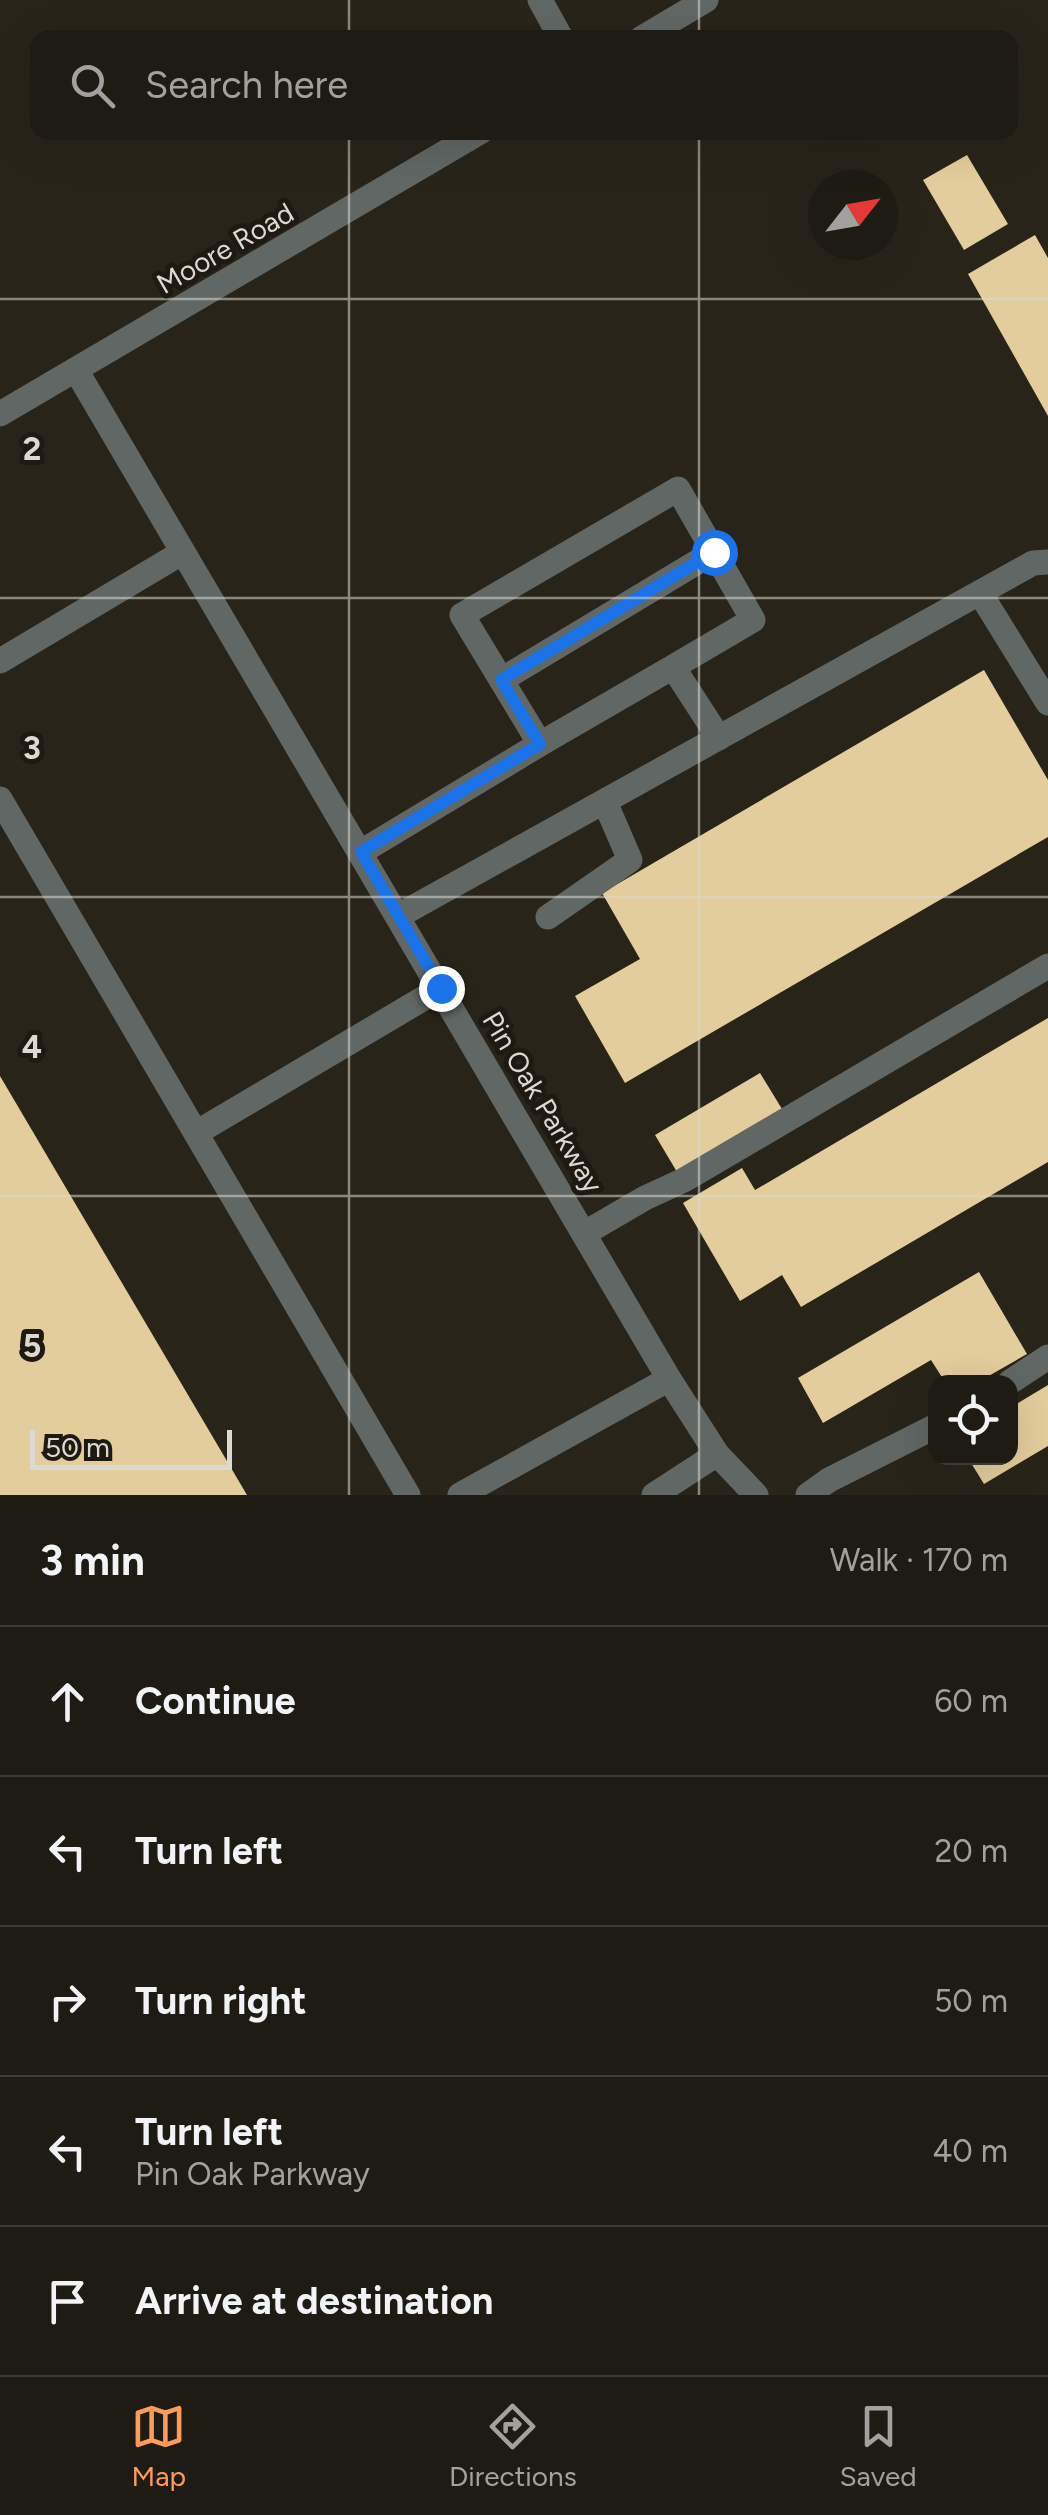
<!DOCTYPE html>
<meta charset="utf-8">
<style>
:root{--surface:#1e1b14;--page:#26241d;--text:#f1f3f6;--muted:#a1a1a0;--line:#3c3934;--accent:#fe9c57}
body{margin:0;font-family:Figtree,sans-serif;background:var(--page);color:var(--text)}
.controls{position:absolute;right:30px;bottom:30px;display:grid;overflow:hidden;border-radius:20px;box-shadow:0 10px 40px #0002}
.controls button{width:90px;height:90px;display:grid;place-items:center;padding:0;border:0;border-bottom:2px solid var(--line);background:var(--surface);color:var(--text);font:50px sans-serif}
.compass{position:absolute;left:808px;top:170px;width:90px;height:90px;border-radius:50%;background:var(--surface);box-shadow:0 10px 40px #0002;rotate:59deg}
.scale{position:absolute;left:30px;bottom:25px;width:202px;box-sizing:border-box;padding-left:10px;border:5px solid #dcd9d3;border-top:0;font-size:28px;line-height:35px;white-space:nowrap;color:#dcd9d3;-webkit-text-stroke:8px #1f1a11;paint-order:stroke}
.stop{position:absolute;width:30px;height:30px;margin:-22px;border:8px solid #1a73e8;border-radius:50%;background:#fff}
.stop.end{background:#1a73e8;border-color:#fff;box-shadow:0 2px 10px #0008}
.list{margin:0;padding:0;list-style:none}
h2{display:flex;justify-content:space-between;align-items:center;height:130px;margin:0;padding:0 40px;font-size:42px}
h2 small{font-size:32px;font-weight:400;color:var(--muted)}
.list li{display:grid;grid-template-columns:65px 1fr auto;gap:30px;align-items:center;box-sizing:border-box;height:150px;padding:0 40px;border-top:2px solid var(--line)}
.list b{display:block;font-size:38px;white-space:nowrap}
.list p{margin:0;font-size:32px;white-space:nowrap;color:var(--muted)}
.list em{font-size:32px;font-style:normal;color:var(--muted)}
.icon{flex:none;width:55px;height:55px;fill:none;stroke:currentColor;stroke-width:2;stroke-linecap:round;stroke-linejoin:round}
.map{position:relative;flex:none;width:1048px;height:1495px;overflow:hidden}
.search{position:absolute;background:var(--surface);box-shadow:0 10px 40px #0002;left:30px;right:30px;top:30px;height:110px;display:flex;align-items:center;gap:25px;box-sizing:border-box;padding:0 35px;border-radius:20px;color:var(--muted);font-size:38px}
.sheet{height:880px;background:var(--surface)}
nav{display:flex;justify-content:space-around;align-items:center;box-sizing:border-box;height:140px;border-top:2px solid var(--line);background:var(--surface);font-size:28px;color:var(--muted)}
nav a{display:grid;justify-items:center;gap:5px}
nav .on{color:var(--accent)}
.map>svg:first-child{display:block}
</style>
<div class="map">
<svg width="1048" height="1495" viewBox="0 0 1048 1495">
<rect width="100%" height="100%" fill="#28241a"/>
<path fill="#e3cd9c" d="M967 155 1008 224 964 250 923 180Z
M1035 235 1048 258V416L968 274Z
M984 670 1048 780V837L625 1083 575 996 640 959 602 893Z
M1048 1018V1162L801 1307 782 1275 740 1301 683 1203 742 1168 755 1190Z
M760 1073 782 1109 677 1172 655 1135Z
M0 1076 247 1495H0Z
M979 1272 1027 1354 978 1382H945L931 1360 823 1423 798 1378Z
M1048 1385V1446L984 1484 968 1458H1010V1408Z"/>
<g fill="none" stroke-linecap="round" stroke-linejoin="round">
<path stroke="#616765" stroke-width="25" d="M540 0 561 38
M642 38 706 0
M76 370 669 1379 717 1454 756 1495
M0 414 480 132
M980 593 1048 703
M0 661 183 552
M673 667 540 744 462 615 678 489 753 620 673 667 719 738
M501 680 714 552
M0 799 408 1495
M361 852 540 744
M398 916 1033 563 1048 562
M548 917 630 860 605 802
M196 1133 441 988
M585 1233 645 1198 684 1180 1048 966
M1010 1382 1048 1357
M460 1495 669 1379
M654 1495 717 1454
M808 1495 829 1480 936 1426"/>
</g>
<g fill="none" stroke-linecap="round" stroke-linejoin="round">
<path stroke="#1a73e8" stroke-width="12" d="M441 988 361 852 540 744 501 680 714 552"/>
</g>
<path fill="none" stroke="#dcd9d3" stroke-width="2.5" stroke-opacity="0.55" d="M349 0V38M699 0V38M349 132V1495M699 132V1495M0 299H1048M0 598H1048M0 897H1048M0 1196H1048"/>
<g text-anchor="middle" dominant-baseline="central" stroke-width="10" stroke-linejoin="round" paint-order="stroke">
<g font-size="28" fill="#dcd9d3" stroke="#1f1a11">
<text transform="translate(225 248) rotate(-30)">Moore Road</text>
<text transform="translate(543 1102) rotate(59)">Pin Oak Parkway</text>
</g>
</g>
<g font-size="32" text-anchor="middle" font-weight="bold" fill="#dcd9d3" stroke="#1f1a11" stroke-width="10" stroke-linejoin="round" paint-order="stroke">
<text x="32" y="460">2</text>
<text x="32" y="759">3</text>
<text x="32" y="1058">4</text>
<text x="32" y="1357">5</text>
</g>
</svg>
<div class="controls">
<button><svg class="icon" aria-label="locate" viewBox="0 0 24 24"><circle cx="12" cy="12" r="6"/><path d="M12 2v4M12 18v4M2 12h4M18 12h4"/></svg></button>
</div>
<svg class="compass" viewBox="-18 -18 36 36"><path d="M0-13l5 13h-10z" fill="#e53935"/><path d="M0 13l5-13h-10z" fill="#a1a1a0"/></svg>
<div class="scale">50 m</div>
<div class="stop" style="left:714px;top:552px"></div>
<div class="stop end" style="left:441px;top:988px"></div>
<div class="search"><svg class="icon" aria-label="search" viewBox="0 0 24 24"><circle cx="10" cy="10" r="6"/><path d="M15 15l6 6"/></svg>Search here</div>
</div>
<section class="sheet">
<h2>3 min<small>Walk · 170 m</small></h2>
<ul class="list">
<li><svg class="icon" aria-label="ahead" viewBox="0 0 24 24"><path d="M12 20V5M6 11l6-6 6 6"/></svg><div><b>Continue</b></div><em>60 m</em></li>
<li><svg class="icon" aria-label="left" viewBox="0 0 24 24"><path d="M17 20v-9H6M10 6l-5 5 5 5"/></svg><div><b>Turn left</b></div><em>20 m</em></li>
<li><svg class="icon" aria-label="right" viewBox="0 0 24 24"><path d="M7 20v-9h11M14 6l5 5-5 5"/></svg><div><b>Turn right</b></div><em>50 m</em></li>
<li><svg class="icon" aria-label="left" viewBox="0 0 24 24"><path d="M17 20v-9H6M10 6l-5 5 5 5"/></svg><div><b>Turn left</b><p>Pin Oak Parkway</p></div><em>40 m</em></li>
<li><svg class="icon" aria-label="arrive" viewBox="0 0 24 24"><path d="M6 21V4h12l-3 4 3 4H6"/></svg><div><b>Arrive at destination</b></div></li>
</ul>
</section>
<nav>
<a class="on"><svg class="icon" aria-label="map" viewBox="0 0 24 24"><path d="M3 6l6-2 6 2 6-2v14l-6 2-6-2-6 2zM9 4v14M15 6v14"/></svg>Map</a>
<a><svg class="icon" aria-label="directions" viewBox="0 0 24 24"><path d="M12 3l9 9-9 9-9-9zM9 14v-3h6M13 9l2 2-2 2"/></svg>Directions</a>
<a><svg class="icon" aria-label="saved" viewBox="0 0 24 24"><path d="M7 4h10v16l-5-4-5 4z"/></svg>Saved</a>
</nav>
